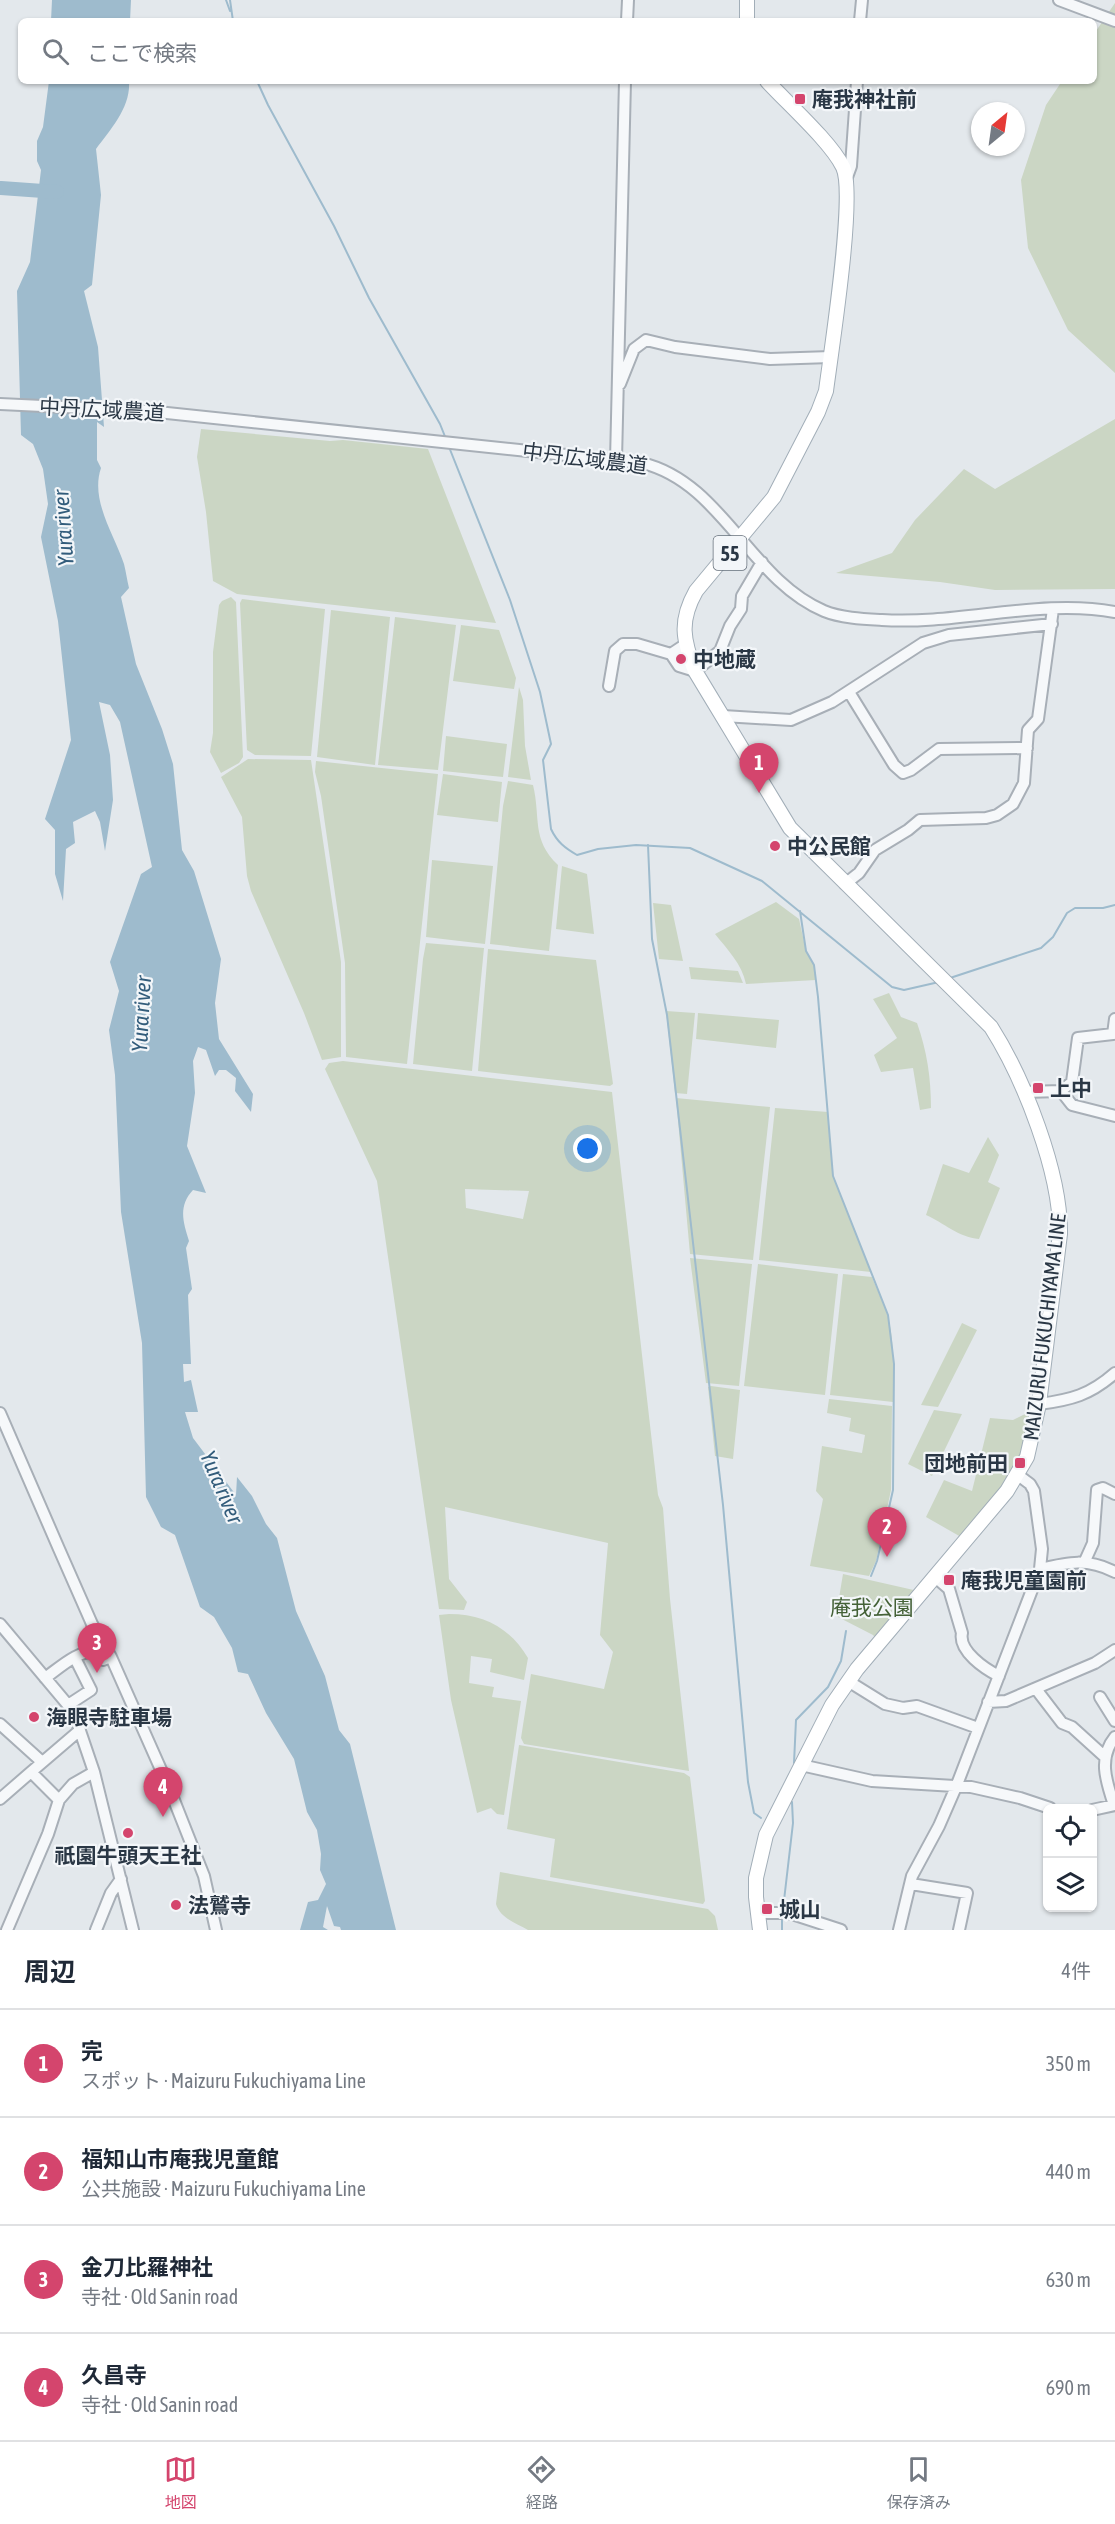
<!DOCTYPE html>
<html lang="ja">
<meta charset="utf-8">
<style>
:root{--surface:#fff;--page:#f6f6f7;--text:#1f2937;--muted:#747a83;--line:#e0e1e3;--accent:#d4456d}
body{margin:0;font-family:"Asap Condensed","Noto Sans JP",sans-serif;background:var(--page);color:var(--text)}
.controls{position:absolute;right:18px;bottom:18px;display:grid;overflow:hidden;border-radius:9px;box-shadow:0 2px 4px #0004}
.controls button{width:54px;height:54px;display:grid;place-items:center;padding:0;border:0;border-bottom:2px solid var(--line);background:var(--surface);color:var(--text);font:30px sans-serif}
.compass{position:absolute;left:971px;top:102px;width:54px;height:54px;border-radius:50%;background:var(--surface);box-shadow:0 2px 4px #0004;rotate:29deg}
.you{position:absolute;left:588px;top:1149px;width:21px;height:21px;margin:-15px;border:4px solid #fff;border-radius:50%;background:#1a73e8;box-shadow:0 0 0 9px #1a73e833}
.badge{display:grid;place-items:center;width:39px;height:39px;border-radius:50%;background:var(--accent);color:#fff;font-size:20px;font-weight:700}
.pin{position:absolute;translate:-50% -50px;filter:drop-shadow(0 2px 3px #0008)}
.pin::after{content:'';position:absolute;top:32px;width:21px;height:18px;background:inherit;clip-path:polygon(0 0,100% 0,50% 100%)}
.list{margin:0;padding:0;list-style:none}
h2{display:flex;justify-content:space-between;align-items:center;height:78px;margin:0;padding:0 24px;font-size:26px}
h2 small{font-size:20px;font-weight:400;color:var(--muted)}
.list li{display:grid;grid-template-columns:39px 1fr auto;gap:18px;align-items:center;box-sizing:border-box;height:108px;padding:0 24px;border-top:2px solid var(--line)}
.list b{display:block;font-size:22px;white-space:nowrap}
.list p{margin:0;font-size:20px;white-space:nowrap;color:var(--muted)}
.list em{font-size:20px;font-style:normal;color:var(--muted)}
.icon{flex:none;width:33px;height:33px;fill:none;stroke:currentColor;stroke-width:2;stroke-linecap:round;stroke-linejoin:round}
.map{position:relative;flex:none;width:1115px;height:1930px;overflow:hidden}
.search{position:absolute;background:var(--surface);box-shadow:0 2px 4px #0004;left:18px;right:18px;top:18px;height:66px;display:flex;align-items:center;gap:15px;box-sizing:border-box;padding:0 21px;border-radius:9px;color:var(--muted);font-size:22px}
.sheet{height:510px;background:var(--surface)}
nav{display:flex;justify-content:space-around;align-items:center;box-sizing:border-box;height:84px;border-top:2px solid var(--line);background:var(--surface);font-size:16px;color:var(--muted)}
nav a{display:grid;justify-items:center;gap:3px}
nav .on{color:var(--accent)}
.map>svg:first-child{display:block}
</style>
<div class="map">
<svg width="1115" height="1930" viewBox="0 0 1115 1930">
<rect width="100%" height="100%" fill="#e3e8ec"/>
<path fill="#cbd6c4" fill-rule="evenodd" d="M1115 3V373L1068 330 1028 248 1021 180 1046 105 1062 81H1094V34Z
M1115 419V589L995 590 940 582 836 573 892 553 915 520 964 469 995 489Z
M201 429 330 441 343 440 428 449 496 623 237 594 213 581 206 512 197 457Z
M231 597 236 602 243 757 239 763 221 773 210 752 213 733V652L219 605 222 601Z
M242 599 325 609 311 756 255 755 247 750 240 603Z
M331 610 390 617 375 765 317 757Z
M395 617 456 625 438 770 378 765Z
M461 625 499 630 516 678 514 689 453 681Z
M519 687 523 700 525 746 531 780 508 777Z
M446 736 507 744 503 777 443 771Z
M248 759 311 760 341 962V1057L322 1060 304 1013 251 891 247 876 242 817 221 777Z
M316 761 438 774 407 1064 346 1057 345 963 321 796 315 772Z
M443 774 502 782 498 822 437 815Z
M508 781 533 785C541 818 531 839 558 865L549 951 490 944 503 806Z
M432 860 493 866 485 944 426 937Z
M562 866 587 874 594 934 556 929Z
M776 902 799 919 806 951 814 965 816 980 746 984C742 964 727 949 715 934Z
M653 903 671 905 683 961 659 959Z
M426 943 484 948 472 1071 413 1064 423 959Z
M488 949 596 960 613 1084 610 1086 478 1071Z
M689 967 738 971 743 983 691 979Z
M889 993 901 1017 917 1023C927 1051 931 1078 931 1108L920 1110 913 1068 881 1072 874 1055 897 1038 873 999Z
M666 1011 695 1013 687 1094 675 1093Z
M698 1013 779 1020 776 1048 696 1039Z
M343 1061 612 1092 658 1495 663 1508 670 1599 689 1771 524 1744 521 1738 531 1674 604 1689 613 1652 600 1635 608 1543 445 1507 449 1579 467 1602 464 1610 439 1609 377 1181 325 1069 329 1063ZM465 1189 529 1191 523 1219 466 1208Z
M676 1098 770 1107 753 1260 690 1254Z
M775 1108 828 1112 833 1176 871 1272 759 1260Z
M988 1137 999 1155 988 1182 1000 1188 979 1239C958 1237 944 1223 926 1215L943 1164 969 1173Z
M690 1258 752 1264 739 1386 706 1383Z
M758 1264 838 1274 825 1395 744 1386Z
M843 1274 872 1277C877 1290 884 1303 888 1317 895 1344 893 1374 893 1402L830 1395Z
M962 1323 977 1330 938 1407 921 1405Z
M711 1386 740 1390 733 1459 715 1456 708 1387Z
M829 1399 892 1406 891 1490 876 1561 869 1576 810 1566 823 1499 816 1491 822 1446 862 1453 865 1435 849 1431 851 1418 827 1413Z
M934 1410 962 1414 932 1476 908 1464Z
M1029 1412 1032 1413 1021 1453 1004 1487 961 1537 926 1517 944 1480 972 1491 990 1418 1013 1420Z
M843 1574 918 1591 878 1641 873 1635 836 1616Z
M449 1614C484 1614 510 1628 528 1658L524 1680 490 1672 492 1659 471 1656 469 1683 494 1687 492 1697 521 1701 504 1815 497 1814 491 1808 477 1813 451 1700 439 1615Z
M519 1745 684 1773 690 1777 705 1901 703 1904 550 1877 555 1839 507 1829Z
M500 1872 708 1909 715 1916 718 1930H528C516 1923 500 1918 496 1904Z"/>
<path fill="#9ebbcd" d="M52 0H131L130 21H51Z
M49 81H129C131 107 111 129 96 149L101 195 92 285 84 291 98 347 104 427 97 422V460L101 468C90 500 114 534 124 564 126 572 127 580 129 588L121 597 136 664 162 729 173 764 182 850 194 871 221 959 215 1003 219 1039 253 1094 251 1112 235 1091 236 1078 226 1070H219L215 1076 206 1050 198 1047 193 1061 195 1093 187 1146 206 1193 193 1190C178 1206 183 1222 189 1241L186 1248 192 1289 188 1295 191 1364H183L184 1382 191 1380 198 1412H185L193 1438 236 1495 237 1477 252 1496 266 1524 277 1538 296 1611 325 1676 339 1730 350 1744 396 1930H341L340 1927 334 1926 327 1906 323 1927 328 1930H300L308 1902 318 1900 326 1884 320 1870 321 1854 317 1830 307 1812 294 1759 266 1713 248 1674 238 1672 232 1648 214 1617 200 1607 175 1535 161 1527 146 1497 142 1343 121 1212 115 1075 109 1030 119 991 110 962 141 874 152 867 120 722 110 705 99 702 110 755 113 800 105 851 100 822 95 811 73 822 75 843 66 849 63 901 55 874V830L45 819 71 740 58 621 41 537 48 504 43 469 33 444 21 435 17 291 30 262 41 170 37 161V141L43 127Z"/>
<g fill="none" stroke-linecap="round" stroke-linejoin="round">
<path stroke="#9ebbcd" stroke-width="2" d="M226 0 230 11
M230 0 233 21
M257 81 268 105 334 226 369 298 440 424 446 439
M449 447 510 600 540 692 551 744 543 760 551 829C557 842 565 848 577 855L598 849 636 845 690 848 762 881 892 987 904 990 939 982
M648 845 652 939 667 1015 723 1505 748 1782 754 1813 761 1818
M800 911 806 951 814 965 818 997 833 1176 888 1315 894 1364 893 1490 877 1561 871 1576
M950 978 1041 948 1053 937 1067 913 1075 908H1103L1115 905
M794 1763 796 1720 828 1687 841 1661 846 1631
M783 1909 793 1823 792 1802
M782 1930V1918"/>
<path stroke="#9ebbcd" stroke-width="14" d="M1 188 57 192"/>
<defs>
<path id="minor" d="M1059 0 1115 21
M627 21 628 0
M860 21 862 0
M847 177 851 166 857 81
M620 384 634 349 646 340 675 347 770 359 831 357
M0 404 148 411 642 463C722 482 750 580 824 611 841 618 864 619 882 620 959 625 1041 598 1115 612
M616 460 625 81
M671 654 679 666 695 671 720 651 730 626 741 609 742 596 762 562
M609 686 615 651 623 644H637L671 654 686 644
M849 692 894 765 903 773 911 770 939 749 1027 748
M723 716 791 720 832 702 923 643 949 635 1052 624
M845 884 859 873 875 850 908 830 920 820 986 818 997 815 1013 804 1024 783 1028 730 1038 719 1053 609
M1061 1091 1072 1105 1115 1116
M1024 1092 1061 1091 1072 1082 1078 1038 1113 1034 1115 1019
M1039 1404C1071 1400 1090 1395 1115 1373
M0 1413 59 1549 92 1624 111 1657 170 1790 204 1876 216 1930
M1084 1563 1093 1543 1097 1490 1103 1488 1115 1494
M1040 1569C1069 1562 1087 1558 1115 1572
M935 1577 949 1589 962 1633C958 1651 985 1669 999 1676
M0 1624 68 1705 76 1719 94 1772 133 1930
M45 1678C58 1669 79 1649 96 1652L103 1660 111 1657
M848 1681 885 1704 903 1708 917 1706 978 1728
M1036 1689 1062 1723 1072 1727 1104 1756
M1100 1697 1115 1721
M988 1702 1006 1701 1095 1663 1115 1650
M68 1705 91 1690 75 1658
M0 1724 41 1761
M801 1765 872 1781 971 1787 1020 1798 1050 1808
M31 1772 80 1730
M0 1799 31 1772 59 1800
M1114 1805C1106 1781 1098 1758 1115 1737
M1092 1810 1115 1805
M911 1884 967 1893 959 1930
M758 1913H789L841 1930
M7 1930 48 1834 59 1800 73 1784 94 1772
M96 1930 111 1893 121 1879
M899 1930 912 1876 939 1826 956 1787 1040 1569 1042 1549 1034 1491 1030 1484 1018 1475"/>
<path id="major" d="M747 21V0
M760 1930 756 1897V1878L766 1835 832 1705 857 1669 1007 1491 1027 1457 1039 1404 1060 1234C1061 1173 1024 1079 991 1027L790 828 695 671C683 640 679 621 696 591L774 497 818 412 826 391C831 352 856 194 843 167 831 142 787 103 767 81"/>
</defs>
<use href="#minor" stroke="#a8afb7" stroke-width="14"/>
<use href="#major" stroke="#a2aeb8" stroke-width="16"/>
<use href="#minor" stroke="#f6f8fa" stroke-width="10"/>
<use href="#major" stroke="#fff" stroke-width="14"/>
</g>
<g fill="#d4456d" stroke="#f3f6f9" stroke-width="2">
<rect x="794" y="93" width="12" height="12" rx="3"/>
<circle cx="681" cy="659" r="6"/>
<circle cx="775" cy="846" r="6"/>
<rect x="1032" y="1082" width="12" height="12" rx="3"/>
<rect x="1014" y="1457" width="12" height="12" rx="3"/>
<rect x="943" y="1574" width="12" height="12" rx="3"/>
<circle cx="34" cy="1717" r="6"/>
<circle cx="128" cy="1833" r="6"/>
<circle cx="176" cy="1905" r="6"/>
<rect x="761" y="1903" width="12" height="12" rx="3"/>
</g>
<g text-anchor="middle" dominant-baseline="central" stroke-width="4.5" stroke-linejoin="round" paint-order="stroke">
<rect fill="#f3f6f9" stroke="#66707b" stroke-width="1.5" x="713.5" y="536" width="33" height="34" rx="4.5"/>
<g font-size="20" font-weight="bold" fill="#2a3745">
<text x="730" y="553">55</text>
</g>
<g font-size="21" font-weight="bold" fill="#2a3745" stroke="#f3f6f9" text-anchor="start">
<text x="812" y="99">庵我神社前</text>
<text x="693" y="659">中地蔵</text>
<text x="787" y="846">中公民館</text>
<text x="1050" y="1088">上中</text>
<text x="1008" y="1463" text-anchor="end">団地前田</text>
<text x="961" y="1580">庵我児童園前</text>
<text x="46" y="1717">海眼寺駐車場</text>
<text x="128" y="1855" text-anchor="middle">祇園牛頭天王社</text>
<text x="188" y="1905">法鷲寺</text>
<text x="779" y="1909">城山</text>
</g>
<g font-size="21" fill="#2a3745" stroke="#f3f6f9">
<text transform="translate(102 409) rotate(3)">中丹広域農道</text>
<text transform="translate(585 458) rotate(7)">中丹広域農道</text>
<text transform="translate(1044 1327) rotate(-83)">MAIZURU FUKUCHIYAMA LINE</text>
</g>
<g font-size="21" fill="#446137" stroke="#f3f6f9">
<text x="872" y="1607">庵我公園</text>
</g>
<g font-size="22" font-style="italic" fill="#325c7b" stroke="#f3f6f9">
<text transform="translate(63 528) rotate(-94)">Yura river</text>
<text transform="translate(141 1014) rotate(-87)">Yura river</text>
<text transform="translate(222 1487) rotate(67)">Yura river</text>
</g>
</g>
</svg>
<div class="controls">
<button><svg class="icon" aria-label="locate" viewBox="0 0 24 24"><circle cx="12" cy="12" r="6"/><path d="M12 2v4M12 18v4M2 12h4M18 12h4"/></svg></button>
<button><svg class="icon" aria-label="layers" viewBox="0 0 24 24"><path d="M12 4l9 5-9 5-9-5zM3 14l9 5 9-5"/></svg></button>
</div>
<svg class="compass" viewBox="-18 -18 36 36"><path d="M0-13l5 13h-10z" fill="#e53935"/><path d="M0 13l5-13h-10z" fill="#747a83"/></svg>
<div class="you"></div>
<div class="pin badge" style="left:759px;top:793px">1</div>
<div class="pin badge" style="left:887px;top:1557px">2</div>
<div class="pin badge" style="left:97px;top:1673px">3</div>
<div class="pin badge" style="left:163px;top:1817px">4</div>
<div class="search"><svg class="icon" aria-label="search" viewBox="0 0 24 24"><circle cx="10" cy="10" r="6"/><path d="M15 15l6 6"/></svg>ここで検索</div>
</div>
<section class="sheet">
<h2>周辺<small>4件</small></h2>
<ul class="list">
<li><span class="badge">1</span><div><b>完</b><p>スポット · Maizuru Fukuchiyama Line</p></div><em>350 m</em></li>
<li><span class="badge">2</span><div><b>福知山市庵我児童館</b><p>公共施設 · Maizuru Fukuchiyama Line</p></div><em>440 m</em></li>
<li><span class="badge">3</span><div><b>金刀比羅神社</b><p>寺社 · Old Sanin road</p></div><em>630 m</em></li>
<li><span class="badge">4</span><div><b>久昌寺</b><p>寺社 · Old Sanin road</p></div><em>690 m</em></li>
</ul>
</section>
<nav>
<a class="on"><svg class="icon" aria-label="map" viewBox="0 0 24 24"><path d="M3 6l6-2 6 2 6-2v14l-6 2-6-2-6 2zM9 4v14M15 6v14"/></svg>地図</a>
<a><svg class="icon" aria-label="directions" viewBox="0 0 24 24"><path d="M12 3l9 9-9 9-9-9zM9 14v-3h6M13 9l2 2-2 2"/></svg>経路</a>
<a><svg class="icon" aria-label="saved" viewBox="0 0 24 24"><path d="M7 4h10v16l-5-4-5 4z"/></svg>保存済み</a>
</nav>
